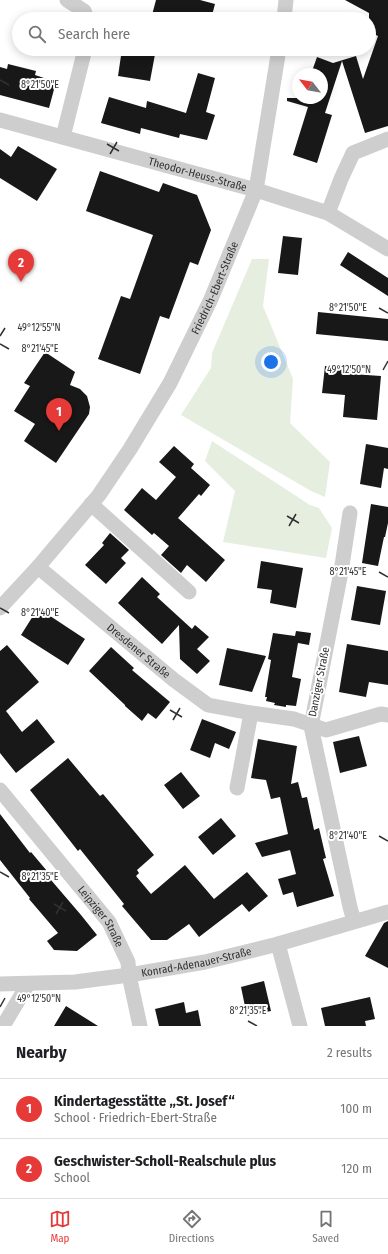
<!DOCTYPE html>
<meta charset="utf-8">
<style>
:root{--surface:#fff;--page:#f6f6f6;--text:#202124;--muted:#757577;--line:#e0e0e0;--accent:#e53a37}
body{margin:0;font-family:"Fira Sans Condensed",sans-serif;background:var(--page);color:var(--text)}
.compass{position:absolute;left:292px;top:68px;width:36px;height:36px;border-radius:50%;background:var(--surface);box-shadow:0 2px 10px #0003;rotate:301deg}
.you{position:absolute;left:271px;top:362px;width:14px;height:14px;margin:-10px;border:3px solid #fff;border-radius:50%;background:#1a73e8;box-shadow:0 0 0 6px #1a73e833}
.badge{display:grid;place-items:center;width:26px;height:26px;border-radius:50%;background:var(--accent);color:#fff;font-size:13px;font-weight:700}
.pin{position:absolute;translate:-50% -33px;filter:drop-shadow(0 1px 2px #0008)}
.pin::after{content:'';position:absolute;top:21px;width:14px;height:12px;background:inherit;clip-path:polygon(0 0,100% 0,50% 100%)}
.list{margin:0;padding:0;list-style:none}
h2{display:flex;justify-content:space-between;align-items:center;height:52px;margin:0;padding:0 16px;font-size:17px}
h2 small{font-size:13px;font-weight:400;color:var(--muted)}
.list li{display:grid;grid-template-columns:26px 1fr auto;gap:12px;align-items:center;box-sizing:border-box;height:60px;padding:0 16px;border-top:1px solid var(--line)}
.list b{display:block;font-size:15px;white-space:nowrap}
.list p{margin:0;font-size:13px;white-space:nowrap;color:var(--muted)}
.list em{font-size:13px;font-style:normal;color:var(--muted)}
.icon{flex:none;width:22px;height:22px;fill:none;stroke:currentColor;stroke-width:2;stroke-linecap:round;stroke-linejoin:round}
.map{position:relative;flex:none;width:388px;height:1026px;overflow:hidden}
.search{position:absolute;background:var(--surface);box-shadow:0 2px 10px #0003;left:12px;right:12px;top:12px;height:44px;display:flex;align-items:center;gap:10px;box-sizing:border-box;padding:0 14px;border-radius:22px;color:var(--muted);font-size:15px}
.sheet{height:172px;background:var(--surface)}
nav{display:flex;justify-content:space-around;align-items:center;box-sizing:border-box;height:56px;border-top:1px solid var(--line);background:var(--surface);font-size:11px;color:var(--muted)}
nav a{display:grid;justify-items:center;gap:2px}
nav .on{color:var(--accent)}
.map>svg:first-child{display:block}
</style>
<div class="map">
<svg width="388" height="1026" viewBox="0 0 388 1026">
<rect width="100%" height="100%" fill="#fff"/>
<path fill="#e6eee0" d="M252 259H269L263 306 293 379 290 423 330 462 325 497 311 491 181 415 211 368 212 353Z
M212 441 310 505 319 508 332 528 326 558 223 542 235 491 205 461Z"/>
<path fill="#181818" d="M156 0H200L215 4 211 19H166L152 15Z
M345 0H388V126L365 133 342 61 325 113 332 115 317 163 293 155 308 107 287 101V98H322V74H311L317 57 333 63 356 56 363 79 378 36 369 32V13Z
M122 49H156L150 81 118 76Z
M8 64 36 71 35 75 56 82 49 108 0 95V67L7 69Z
M198 73 215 78 206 112 215 115 207 140 180 134 179 138 141 128 140 134 101 123 109 97 146 108 147 101 186 113Z
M18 146 57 169 37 201 0 178V149L11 157Z
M100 171 159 192 163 183 197 195 211 230 198 265 190 262 169 319 160 316 140 374 98 359 121 296 130 299 153 235 86 211Z
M283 236 302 238 298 275 278 273Z
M348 252 388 278V296L340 265Z
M318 312 388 319V341L316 334Z
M45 352 75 372 70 385 80 389 87 396 90 407 89 414 56 463 24 441 35 424 14 411 30 386 24 383Z
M325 366 353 368 352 374 381 376 377 420 343 417 345 395 322 393Z
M366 444 388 448V469L384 468 381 488 360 484Z
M174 446 194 464 191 468 210 485 201 496 199 494 178 518 225 560 206 582 187 565 181 573 161 555 169 546 154 533 152 535 124 510 142 488 156 500 176 477 159 462Z
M371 504 388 507V523L385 537H384L378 566 362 563Z
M110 533 129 550 121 558 126 563 106 584 85 565 104 545 102 543Z
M261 561 303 568 296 608 270 603 272 590 257 588Z
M142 577 160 594 157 597 192 629 195 625 209 637 197 649 210 661 197 674 180 659 179 625 162 644 118 603Z
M357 586 386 591 380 625 351 620Z
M38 608 85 639 68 665 21 635Z
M296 631 311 633 309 645 298 643 292 677 301 679 296 706 286 705V707L274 705 275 703 266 701 267 697H265L271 660 268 659 273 633 295 636Z
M347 644 388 651V685L369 682 366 697 339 692Z
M7 645 39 682 6 711 22 732 37 719 55 742 16 773 0 753V651Z
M111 647 134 668 132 670 170 702 156 719 148 713 142 721 125 706V705L89 671Z
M227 648 266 656 252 692 219 685Z
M202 719 236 732 229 749 215 743 210 758 190 750Z
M359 736 367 766 340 773 333 742Z
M258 739 297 746 291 784 298 782 302 798 307 797 314 830 319 828 326 858 323 859 334 896 297 907 293 892 283 895 278 879 296 874 290 850 262 857 255 843 288 834 280 797 271 799 266 780 251 778Z
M68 758 100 796 103 794 154 855 137 870 139 873 136 876 151 894 185 865 214 899 247 872 268 896 249 912 242 904 199 937 189 924 167 940H151L122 906 124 904 80 849 78 851 30 790Z
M181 772 200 796 183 809 164 785Z
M0 814 30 853 31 852 47 871 45 873 81 915 97 935 77 951 54 950 47 941 58 933 29 899 30 898 0 860Z
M221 818 236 836 213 855 198 837Z
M388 921V968L365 956 384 923Z
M264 981 271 1011 247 1016 241 987Z
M370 997 375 1019 365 1021 366 1026H325L321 1008Z
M184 1002 186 1013 198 1010 201 1026H159L155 1009Z
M66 1006 98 1026H54Z"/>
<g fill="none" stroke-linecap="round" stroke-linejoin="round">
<g stroke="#cecece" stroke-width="15">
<path d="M67 0 84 11 87 19"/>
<path d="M284 19 286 0"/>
<path id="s1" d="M0 120 256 190 328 213 388 249"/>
<path d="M63 137 85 49"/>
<path d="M328 213 341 179 353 153 388 139"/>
<path d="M91 504 189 592"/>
<path d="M350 513 341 572 311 726 350 907 354 921"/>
<path id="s2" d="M38 567 174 680 208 705 251 713 294 719 326 730 381 714 388 715"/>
<path id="s3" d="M0 608 38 567 99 495 130 449 170 383 211 299 256 190 279 49"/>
<path d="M237 788 251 713"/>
<path id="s4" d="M0 790 109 922 128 962 129 975 140 1026"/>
<path d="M278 944 300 1026"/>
<path id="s5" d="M0 984 75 982 129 975 205 962 278 944 388 912"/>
<path d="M3 1026 28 984"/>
</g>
</g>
<path fill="none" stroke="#313131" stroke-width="1.5" d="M0 80 9 85M107 144 119 151M110 154 117 142M379 308 388 313M0 336 5 328M0 344 9 349M383 370 388 361M287 516 299 523M289 526 296 514M379 572 388 577M0 608 9 613M170 710 182 717M173 720 180 708M379 836 388 841M0 872 9 877M54 904 66 911M56 914 63 902M0 1007 5 998M248 1021 257 1026"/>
<g text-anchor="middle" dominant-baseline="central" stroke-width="4" stroke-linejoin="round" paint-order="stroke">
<g font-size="11" fill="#313131" stroke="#fff">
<text stroke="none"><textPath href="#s1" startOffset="205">Theodor-Heuss-Straße</textPath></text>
<text stroke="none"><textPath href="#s3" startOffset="388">Friedrich-Ebert-Straße</textPath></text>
<text stroke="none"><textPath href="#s2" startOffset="131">Dresdener Straße</textPath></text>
<text transform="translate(319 682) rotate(-79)">Danziger Straße</text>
<text stroke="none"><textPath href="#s4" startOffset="162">Leipziger Straße</textPath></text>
<text stroke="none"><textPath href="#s5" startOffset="198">Konrad-Adenauer-Straße</textPath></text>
</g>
</g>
<g font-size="10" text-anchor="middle" fill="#313131" stroke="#fff" stroke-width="4" stroke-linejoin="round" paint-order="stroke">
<text x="40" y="88">8°21'50"E</text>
<text x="348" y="311">8°21'50"E</text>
<text x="39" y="331">49°12'55"N</text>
<text x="40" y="352">8°21'45"E</text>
<text x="349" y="373">49°12'50"N</text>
<text x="348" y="575">8°21'45"E</text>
<text x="40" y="616">8°21'40"E</text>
<text x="348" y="839">8°21'40"E</text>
<text x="40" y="880">8°21'35"E</text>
<text x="39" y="1002">49°12'50"N</text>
<text x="248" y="1014">8°21'35"E</text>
</g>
</svg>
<svg class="compass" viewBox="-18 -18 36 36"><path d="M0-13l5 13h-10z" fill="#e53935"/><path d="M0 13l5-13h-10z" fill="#757577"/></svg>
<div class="you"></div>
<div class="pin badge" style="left:59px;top:431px">1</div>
<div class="pin badge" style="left:21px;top:282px">2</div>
<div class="search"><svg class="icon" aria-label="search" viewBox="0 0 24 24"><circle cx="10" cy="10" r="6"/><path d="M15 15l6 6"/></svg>Search here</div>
</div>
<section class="sheet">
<h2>Nearby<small>2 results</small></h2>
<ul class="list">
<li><span class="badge">1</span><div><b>Kindertagesstätte „St. Josef“</b><p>School · Friedrich-Ebert-Straße</p></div><em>100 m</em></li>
<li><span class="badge">2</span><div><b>Geschwister-Scholl-Realschule plus</b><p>School</p></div><em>120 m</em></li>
</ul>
</section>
<nav>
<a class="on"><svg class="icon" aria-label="map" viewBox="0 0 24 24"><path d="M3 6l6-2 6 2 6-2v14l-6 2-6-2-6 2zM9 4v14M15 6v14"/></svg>Map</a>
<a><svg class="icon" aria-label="directions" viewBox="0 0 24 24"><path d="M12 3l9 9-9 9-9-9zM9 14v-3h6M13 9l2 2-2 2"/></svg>Directions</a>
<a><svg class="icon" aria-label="saved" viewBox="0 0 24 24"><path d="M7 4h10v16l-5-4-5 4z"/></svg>Saved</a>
</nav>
